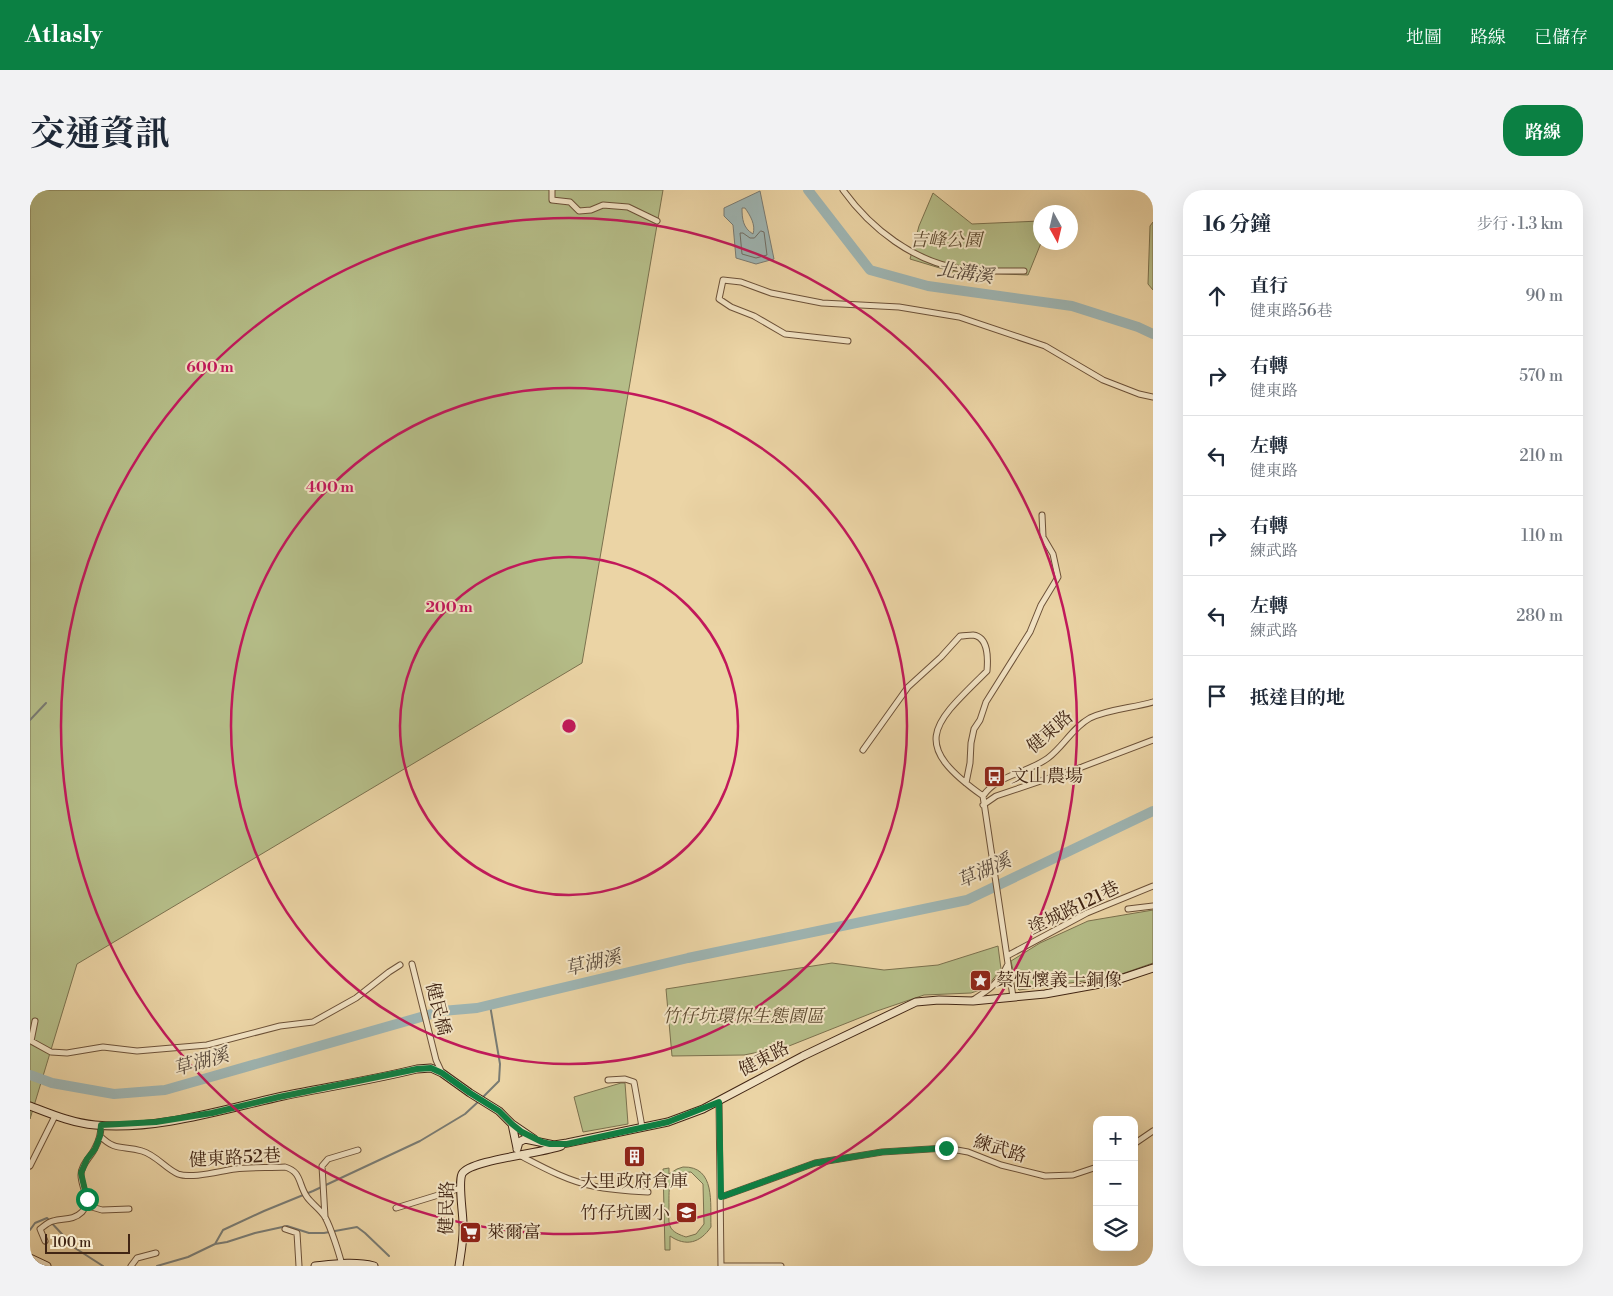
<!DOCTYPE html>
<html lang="zh-TW">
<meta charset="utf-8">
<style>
:root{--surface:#fff;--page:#f2f2f3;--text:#1f2937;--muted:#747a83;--line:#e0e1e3;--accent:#0b8043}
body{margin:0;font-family:"Libre Bodoni","Noto Serif TC",serif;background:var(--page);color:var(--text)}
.controls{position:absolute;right:15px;bottom:15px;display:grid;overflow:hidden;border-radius:10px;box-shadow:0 5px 20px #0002}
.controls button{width:45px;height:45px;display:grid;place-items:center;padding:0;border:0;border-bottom:1px solid var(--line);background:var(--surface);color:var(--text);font:25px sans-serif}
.compass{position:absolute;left:1003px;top:15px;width:45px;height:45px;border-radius:50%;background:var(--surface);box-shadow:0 5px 20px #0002;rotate:172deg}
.scale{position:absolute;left:15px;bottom:12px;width:85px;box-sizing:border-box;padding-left:5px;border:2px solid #412514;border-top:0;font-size:14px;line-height:18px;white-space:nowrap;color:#412514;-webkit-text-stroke:4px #f2e3c4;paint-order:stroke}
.stop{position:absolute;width:15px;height:15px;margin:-11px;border:4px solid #0b8043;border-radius:50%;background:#fff}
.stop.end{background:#0b8043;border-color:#fff;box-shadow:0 1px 5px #0008}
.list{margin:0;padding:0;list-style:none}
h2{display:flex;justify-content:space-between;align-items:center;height:65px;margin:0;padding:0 20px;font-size:21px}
h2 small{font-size:16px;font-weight:400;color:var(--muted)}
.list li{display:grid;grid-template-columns:32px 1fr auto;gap:15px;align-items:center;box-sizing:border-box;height:80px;padding:0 20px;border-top:1px solid var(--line)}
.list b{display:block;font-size:19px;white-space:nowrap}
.list p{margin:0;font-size:16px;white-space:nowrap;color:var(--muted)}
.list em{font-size:16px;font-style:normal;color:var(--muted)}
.icon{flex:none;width:28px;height:28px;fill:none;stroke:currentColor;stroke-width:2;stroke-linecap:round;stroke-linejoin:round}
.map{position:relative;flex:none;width:1123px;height:1076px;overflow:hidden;border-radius:20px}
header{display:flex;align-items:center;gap:30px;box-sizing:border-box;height:70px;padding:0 25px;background:var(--accent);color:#fff}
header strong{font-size:24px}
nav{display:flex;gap:28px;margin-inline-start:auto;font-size:18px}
.intro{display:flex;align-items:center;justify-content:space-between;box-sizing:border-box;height:120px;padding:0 30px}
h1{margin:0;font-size:35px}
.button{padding:12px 22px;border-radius:20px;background:var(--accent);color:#fff;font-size:18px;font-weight:700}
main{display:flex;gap:30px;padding:0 30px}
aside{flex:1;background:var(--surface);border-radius:20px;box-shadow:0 5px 20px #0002}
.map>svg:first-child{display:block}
</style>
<header>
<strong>Atlasly</strong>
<nav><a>地圖</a><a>路線</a><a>已儲存</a></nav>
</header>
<div class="intro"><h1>交通資訊</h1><a class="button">路線</a></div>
<main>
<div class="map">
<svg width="1123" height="1076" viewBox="0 0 1123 1076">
<rect width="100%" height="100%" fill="#ebd4a5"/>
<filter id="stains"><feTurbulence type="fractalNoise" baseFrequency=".004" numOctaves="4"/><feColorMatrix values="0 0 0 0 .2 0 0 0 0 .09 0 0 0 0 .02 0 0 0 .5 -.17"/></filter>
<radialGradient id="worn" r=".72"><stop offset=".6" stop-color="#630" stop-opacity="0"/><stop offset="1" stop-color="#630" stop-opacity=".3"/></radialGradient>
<path fill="#b5bd88" stroke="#7b714e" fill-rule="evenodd" d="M0 0H633L552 473 47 774 0 929Z
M903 3 942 34 1010 31 1011 53 998 85 923 82 880 69 889 36Z
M1123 32V100L1118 94 1120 36Z
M1123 720V773L1083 787 989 800 987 798 981 771 1010 753 1058 731Z
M968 756 971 779 960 793 950 800 941 803 894 805 847 821 759 856 714 865 642 866 636 799 802 773 854 780 908 775Z
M591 893H595L598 934 553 942 544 907Z
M653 977C686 976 680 1014 681 1037 670 1053 656 1057 640 1046V1060H635L633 979 639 978V984L647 979ZM661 982 673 994 674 1034 666 1044 656 1047C650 1045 642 1042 640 1036 638 1031 639 1022 639 1016 639 996 637 983 661 982Z"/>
<path fill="#9eb5b3" stroke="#797b73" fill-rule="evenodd" d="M730 1 744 69 726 74 706 68 703 35 694 26V18ZM712 18H715C720 25 726 35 723 44 713 38 712 29 712 18Z"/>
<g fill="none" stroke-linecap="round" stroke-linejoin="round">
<path stroke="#706d64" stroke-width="1" d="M731 41 734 42 737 65 726 68 712 64 710 43H713L720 48H724Z"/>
<path stroke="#797b73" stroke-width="2" d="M0 530 16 513
M452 908 469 891 470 874 460 815
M0 1040 5 1033 17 1028 45 1058 73 1076
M185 1054 197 1052 225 1043 257 1036 279 1043H294L327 1037 335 1043 359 1066
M127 1076 158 1067 185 1054 193 1040 234 1021 283 1001 390 951 435 924 449 911"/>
<path stroke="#9eb5b3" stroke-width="10" d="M778 0 840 80 898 96 1042 116 1108 137 1123 144
M0 885 22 893 84 904 135 900 412 821 447 818 658 768 937 710 1123 621"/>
<defs>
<path id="street" d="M522 0V10L540 12 549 21 561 20 573 15 598 17 627 31
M813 0C841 39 884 72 932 79 953 82 973 81 994 81
M818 151 755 144 724 126 701 117 689 109 693 90 711 92 741 103 792 113 869 117 929 127 1015 156 1073 190 1109 204 1123 207
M833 560 878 497 911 467 930 446C934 446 939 445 943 445 959 447 958 469 957 481 903 534 878 553 953 606
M936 593 940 573 941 553 944 539 950 530 956 512 1000 442 1011 415 1028 387 1023 364 1013 347 1012 325
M953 615 966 606 1052 577 1123 550
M1098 719 1123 716
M977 766 1057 723 1123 696
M382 774 406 870 412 883
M983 807 953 606C967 585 998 583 1018 568 1034 556 1042 538 1060 528 1079 519 1103 518 1123 512
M943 810C960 799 969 793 978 774
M5 831 1 851 21 862 37 863 73 857 107 861 177 855 250 836 283 832 326 808 359 782 370 775
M578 890 595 889 604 892 612 937
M689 912 691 1076
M70 946C86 962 93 955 112 961 126 965 136 979 148 984 161 989 190 981 205 979 221 977 238 978 255 977 272 982 268 994 277 1007 282 1014 290 1019 295 1027 301 1038 309 1063 312 1075
M1104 954 1123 941
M491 966C514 978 538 991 563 996 581 1000 599 1001 618 1002
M0 976 25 926
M691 1007 785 973 852 962 916 958 938 962 971 975 1015 986 1043 985 1067 977
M55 1015 72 1020 99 1019
M366 1018 431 998
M295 1027 292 976 298 969 328 960
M255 1039 267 1043 269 1076
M15 1051 10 1039C13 1037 18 1032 23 1031 33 1028 43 1031 52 1022 62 1010 51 998 51 985 51 974 61 967 65 958 69 951 71 943 71 935
M101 1076 107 1068 126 1063
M691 1076H751"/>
<path id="secondary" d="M0 916C21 924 42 933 65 935 126 941 194 919 253 906 297 897 342 890 387 879L401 878 412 883 440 903 469 921 482 934 504 949
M482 934 487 958
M487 959 489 952 495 949 524 955 537 953 638 932 673 919 773 866 886 812 909 810 943 811 1015 804 1081 792 1123 778
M0 1068 17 1076
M285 1076C304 1074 325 1071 344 1076
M429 1076C431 1062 434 1048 433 1034 433 1022 428 993 432 984 439 970 514 963 531 956"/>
</defs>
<use href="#street" stroke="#6c5138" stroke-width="7"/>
<use href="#secondary" stroke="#412514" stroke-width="9"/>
<use href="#street" stroke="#f2e3c4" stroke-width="5"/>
<use href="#secondary" stroke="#f2e3c4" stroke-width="7"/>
</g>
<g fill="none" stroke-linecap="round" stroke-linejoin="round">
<path stroke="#0b8043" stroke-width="6" d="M57 1009 51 983 57 969 65 959 70 946 71 935 126 932 182 923 249 907 387 879 401 878 412 883 440 903 469 921 482 934 492 942 512 952 520 954H537L638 932 689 912 691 1007 785 973 852 962 916 958"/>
</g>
<g fill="none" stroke="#c2185b" stroke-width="2.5">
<circle cx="539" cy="536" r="169"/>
<circle cx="539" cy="536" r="338"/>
<circle cx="539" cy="536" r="508"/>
</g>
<defs>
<symbol id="bus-square" viewBox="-11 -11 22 22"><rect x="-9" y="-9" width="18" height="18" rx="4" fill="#8f2418" stroke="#f2e3c4"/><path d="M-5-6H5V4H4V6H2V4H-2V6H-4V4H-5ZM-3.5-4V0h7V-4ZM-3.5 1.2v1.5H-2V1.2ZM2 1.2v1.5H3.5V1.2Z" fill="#fff"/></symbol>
<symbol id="sight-square" viewBox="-11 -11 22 22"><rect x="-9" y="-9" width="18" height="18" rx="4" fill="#8f2418" stroke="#f2e3c4"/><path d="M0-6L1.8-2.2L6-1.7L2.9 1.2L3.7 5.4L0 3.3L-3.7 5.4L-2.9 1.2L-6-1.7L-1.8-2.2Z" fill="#fff"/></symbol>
<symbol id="building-square" viewBox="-11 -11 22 22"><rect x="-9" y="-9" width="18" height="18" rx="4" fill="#8f2418" stroke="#f2e3c4"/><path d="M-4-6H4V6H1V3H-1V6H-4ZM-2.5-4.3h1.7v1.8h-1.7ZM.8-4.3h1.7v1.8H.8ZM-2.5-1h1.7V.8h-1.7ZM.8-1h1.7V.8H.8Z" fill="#fff"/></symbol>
<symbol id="school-square" viewBox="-11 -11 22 22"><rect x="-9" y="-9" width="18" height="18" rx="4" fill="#8f2418" stroke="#f2e3c4"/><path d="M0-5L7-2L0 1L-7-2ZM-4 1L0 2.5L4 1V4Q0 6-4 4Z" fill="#fff"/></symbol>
<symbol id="supermarket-square" viewBox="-11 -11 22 22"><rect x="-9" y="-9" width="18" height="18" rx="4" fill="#8f2418" stroke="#f2e3c4"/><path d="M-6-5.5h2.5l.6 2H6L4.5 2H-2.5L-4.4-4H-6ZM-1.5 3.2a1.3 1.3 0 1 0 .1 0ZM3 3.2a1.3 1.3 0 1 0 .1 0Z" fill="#fff"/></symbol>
</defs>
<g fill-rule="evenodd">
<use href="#bus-square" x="952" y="574" width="25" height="25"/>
<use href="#sight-square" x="938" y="778" width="25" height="25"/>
<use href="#building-square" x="592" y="954" width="25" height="25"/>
<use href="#school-square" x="644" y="1010" width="25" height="25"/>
<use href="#supermarket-square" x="428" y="1030" width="25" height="25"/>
</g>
<g text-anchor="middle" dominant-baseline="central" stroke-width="4" stroke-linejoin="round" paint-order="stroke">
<g font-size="18" font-style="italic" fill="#5e4b31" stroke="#f2e3c4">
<text x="916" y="50">吉峰公園</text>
<text x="713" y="826">竹仔坑環保生態園區</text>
</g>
<g font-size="18" fill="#412514" stroke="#f2e3c4">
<text transform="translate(1020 542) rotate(-41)">健東路</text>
<text transform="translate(1044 718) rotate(-26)">塗城路121巷</text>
<text transform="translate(408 819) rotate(76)">健民橋</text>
<text transform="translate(734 869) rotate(-27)">健東路</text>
<text transform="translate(970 959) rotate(17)">練武路</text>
<text transform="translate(205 968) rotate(-3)">健東路52巷</text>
<text transform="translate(417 1018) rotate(-89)">健民路</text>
</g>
<g font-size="18" fill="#412514" stroke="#f2e3c4" text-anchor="start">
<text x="981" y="586">文山農場</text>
<text x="966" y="790">蔡恆懷義士銅像</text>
<text x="604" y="991" text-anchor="middle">大里政府倉庫</text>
<text x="640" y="1023" text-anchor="end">竹仔坑國小</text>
<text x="457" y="1042">萊爾富</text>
</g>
<g font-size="19" font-style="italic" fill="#58493c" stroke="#f2e3c4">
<text transform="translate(935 83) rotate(8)">北溝溪</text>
<text transform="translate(954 681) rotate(-24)">草湖溪</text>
<text transform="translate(563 773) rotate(-13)">草湖溪</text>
<text transform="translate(171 872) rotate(-16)">草湖溪</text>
</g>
</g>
<circle cx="539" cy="536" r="8" fill="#c2185b" stroke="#f2e3c4" stroke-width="2.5"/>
<g font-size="15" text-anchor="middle" font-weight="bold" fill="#c2185b" stroke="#f2e3c4" stroke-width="4" stroke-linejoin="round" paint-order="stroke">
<text x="180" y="182">600 m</text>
<text x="300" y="302">400 m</text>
<text x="419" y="422">200 m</text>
</g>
<rect width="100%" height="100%" filter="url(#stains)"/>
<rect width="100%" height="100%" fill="url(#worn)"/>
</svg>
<div class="controls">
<button>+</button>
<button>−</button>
<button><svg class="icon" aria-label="layers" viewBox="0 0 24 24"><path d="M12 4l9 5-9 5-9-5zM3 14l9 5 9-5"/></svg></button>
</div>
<svg class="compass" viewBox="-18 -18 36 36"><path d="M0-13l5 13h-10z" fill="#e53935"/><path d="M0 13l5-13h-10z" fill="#747a83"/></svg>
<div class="scale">100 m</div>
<div class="stop" style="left:57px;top:1009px"></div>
<div class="stop end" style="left:916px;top:958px"></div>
</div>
<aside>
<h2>16 分鐘<small>步行 · 1.3 km</small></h2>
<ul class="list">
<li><svg class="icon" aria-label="ahead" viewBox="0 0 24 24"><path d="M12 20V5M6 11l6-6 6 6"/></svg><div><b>直行</b><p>健東路56巷</p></div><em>90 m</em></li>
<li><svg class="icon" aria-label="right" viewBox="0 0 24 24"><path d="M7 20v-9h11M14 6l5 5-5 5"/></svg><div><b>右轉</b><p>健東路</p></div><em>570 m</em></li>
<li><svg class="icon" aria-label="left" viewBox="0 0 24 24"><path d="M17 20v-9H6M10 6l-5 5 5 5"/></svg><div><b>左轉</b><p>健東路</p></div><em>210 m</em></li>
<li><svg class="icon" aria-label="right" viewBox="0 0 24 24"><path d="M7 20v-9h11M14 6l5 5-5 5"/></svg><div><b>右轉</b><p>練武路</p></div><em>110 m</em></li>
<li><svg class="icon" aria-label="left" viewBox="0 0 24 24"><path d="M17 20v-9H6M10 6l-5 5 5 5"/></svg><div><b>左轉</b><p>練武路</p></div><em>280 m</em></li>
<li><svg class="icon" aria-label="arrive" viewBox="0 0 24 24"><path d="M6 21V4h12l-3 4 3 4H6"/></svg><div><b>抵達目的地</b></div></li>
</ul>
</aside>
</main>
